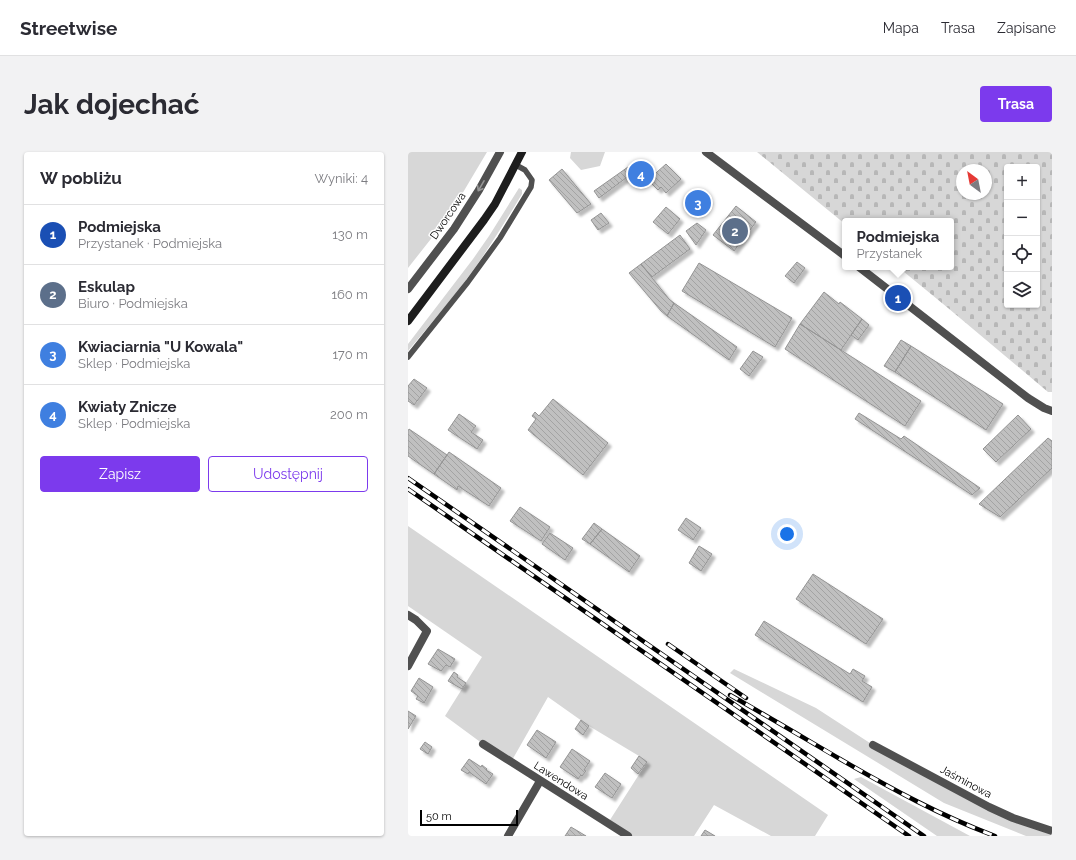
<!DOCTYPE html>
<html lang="pl">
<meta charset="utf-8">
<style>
:root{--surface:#fff;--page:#f2f2f3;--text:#2b2b33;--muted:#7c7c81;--line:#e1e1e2;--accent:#7c3aed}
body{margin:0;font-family:Raleway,sans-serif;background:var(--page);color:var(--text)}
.controls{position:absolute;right:12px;top:12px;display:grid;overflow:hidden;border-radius:4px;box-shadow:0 1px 3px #0004}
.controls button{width:36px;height:36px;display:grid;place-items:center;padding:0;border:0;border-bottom:1px solid var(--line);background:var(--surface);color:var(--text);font:20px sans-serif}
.compass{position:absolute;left:548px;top:12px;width:36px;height:36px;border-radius:50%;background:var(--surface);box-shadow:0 1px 3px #0004;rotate:328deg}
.scale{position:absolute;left:12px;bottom:10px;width:98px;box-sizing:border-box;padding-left:4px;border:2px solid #000;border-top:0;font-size:11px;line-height:14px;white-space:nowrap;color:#000;-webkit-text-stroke:3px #fff;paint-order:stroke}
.you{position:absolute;left:379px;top:382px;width:14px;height:14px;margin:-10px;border:3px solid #fff;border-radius:50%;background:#1a73e8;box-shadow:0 0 0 6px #1a73e833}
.badge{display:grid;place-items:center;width:26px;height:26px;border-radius:50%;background:var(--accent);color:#fff;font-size:13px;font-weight:700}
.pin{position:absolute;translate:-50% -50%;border:2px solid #fff;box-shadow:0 1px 4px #0006}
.popup{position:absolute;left:434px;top:66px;width:112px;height:52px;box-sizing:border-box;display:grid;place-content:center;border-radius:4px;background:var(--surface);filter:drop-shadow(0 1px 3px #0005);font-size:13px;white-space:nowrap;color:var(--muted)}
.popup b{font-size:15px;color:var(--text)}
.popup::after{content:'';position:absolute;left:50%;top:100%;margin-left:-8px;border:8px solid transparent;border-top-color:var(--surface)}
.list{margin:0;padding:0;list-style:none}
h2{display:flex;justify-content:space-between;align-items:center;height:52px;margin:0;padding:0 16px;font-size:17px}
h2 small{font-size:13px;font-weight:400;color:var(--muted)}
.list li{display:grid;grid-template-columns:26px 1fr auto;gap:12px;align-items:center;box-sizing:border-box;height:60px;padding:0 16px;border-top:1px solid var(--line)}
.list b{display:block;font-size:15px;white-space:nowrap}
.list p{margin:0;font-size:13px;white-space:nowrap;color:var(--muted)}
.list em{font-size:13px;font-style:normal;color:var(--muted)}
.actions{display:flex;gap:8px;padding:12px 16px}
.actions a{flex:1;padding:9px 0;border:1px solid var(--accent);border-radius:4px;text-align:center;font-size:14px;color:var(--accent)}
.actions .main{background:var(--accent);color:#fff}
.icon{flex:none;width:22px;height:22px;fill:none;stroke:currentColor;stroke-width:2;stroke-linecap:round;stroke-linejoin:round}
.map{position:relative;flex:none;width:644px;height:684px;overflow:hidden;border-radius:4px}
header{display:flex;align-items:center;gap:24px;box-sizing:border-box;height:56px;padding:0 20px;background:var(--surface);border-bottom:1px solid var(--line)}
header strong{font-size:19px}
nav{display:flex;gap:22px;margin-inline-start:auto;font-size:14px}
.intro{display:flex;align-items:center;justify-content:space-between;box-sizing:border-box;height:96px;padding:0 24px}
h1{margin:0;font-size:28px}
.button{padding:10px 18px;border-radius:4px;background:var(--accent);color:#fff;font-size:14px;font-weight:700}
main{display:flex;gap:24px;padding:0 24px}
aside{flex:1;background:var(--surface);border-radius:4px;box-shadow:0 1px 3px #0004}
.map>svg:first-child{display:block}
</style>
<header>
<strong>Streetwise</strong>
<nav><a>Mapa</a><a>Trasa</a><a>Zapisane</a></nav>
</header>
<div class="intro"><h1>Jak dojechać</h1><a class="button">Trasa</a></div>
<main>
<aside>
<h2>W pobliżu<small>Wyniki: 4</small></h2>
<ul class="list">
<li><span class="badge" style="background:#1a4fb4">1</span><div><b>Podmiejska</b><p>Przystanek · Podmiejska</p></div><em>130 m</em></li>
<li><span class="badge" style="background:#5c6f8a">2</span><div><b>Eskulap</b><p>Biuro · Podmiejska</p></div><em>160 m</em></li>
<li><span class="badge" style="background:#3f7fe0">3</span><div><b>Kwiaciarnia &quot;U Kowala&quot;</b><p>Sklep · Podmiejska</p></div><em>170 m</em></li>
<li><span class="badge" style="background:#3f7fe0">4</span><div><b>Kwiaty Znicze</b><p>Sklep · Podmiejska</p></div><em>200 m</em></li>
</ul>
<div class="actions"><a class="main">Zapisz</a><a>Udostępnij</a></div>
</aside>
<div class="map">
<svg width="644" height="684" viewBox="0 0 644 684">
<defs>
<pattern id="cemetery-stones" width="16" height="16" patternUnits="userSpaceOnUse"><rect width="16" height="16" fill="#d7d7d7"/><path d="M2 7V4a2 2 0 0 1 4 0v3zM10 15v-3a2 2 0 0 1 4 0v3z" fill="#b7b7b7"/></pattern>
<pattern id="building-back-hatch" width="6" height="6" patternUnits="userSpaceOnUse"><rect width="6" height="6" fill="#c0c0c0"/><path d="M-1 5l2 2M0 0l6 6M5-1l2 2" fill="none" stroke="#a3a3a3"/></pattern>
<filter id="shadow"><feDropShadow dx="3.5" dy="3.5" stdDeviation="1" flood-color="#0004"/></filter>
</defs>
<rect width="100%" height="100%" fill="#fff"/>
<path fill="#d7d7d7" d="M0 0H79L41 64 0 116Z
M163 0H197L192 14 173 18 162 6Z
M111 36 114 38V42C101 64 87 86 73 107 51 139 25 169 0 199V192L65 107 81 84Z
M0 374 420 663 407 684H363L306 653 286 684H220L200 671 239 610 231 604 181 574 140 545 103 610 75 592 37 564 74 505 0 454Z
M326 517 408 556 465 593 581 655 644 679V684H618L536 651 322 521Z
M453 625 562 684H529L446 627Z"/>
<path fill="url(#cemetery-stones)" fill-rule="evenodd" d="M349 0H644V240H640L540 156 490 115H543V69H437V72ZM599 15H629V153H599ZM554 18H578V42H554Z"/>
<path fill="url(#building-back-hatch)" stroke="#949494" filter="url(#shadow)" d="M258 12 273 27 258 41 253 35 250 38 240 28Z
M235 14 241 20 227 32 221 25Z
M220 15 226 20 191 46 186 39Z
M154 17 183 52 169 61 141 28Z
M288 37 301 48 291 61 277 49Z
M328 54 348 70 326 99 305 83Z
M258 55 272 67 260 82 245 70Z
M193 61 201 71 190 78 183 68Z
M289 71 298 78 288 93 278 79Z
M272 83 282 97 244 125 233 112Z
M389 110 397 116 386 131 377 124Z
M291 111 384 166 367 195 274 139Z
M233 112 261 147 266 151 259 164 253 159 221 121Z
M416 140 431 152 432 150 454 167 433 198 392 172Z
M266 151 329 195 321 208 259 164Z
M454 167 461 173 450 188 443 183Z
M392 172 513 249 497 274 377 197Z
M493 188 503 194 487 220 476 214Z
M503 194 595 252 578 278 487 220Z
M345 199 355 205 341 224 332 217Z
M6 227 19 236 6 253 0 249V234Z
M145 247 200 291 175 323 120 278 128 267 124 264 127 260 131 264Z
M451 261 493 287 496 284 572 336 564 343 447 267Z
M51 262 68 274 63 280 75 288 69 297 40 278Z
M610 263 623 277 588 310 575 297Z
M1 277 39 303 26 322 0 304V279Z
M640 286 644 289V316L592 365 571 352Z
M41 300 93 336 81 354 50 334 49 338 26 322Z
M112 355 142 375 133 389 102 369Z
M278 366 293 376 285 388 270 378Z
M186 371 194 377 182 392 174 387Z
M194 377 232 404 221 420 182 392Z
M142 381 165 396 157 408 134 392Z
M291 394 304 402 293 419 281 411Z
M405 422 475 467 458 492 388 447Z
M356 469 442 522 445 517 457 524 454 529 464 535 455 550 347 483Z
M30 497 47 507 42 515 38 513 33 519 20 512Z
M46 520 50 523 49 525 58 531 54 537 40 529Z
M11 526 25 535 16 551 8 547 10 544 3 539Z
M0 559 8 564 0 577Z
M173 568 181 574 175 583 167 577Z
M129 578 148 590 138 606 119 593Z
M17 590 24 595 20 602 12 597Z
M164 597 182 609 176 618 178 619 174 624 173 623 170 627 152 615Z
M231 604 239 610 230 622 223 616Z
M61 607 73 615 74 613 79 617 78 618 85 622 78 632 61 620 60 622 53 618Z
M197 621 213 632 204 646 187 635Z
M163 675 178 684H157Z
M297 678 307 684H293Z"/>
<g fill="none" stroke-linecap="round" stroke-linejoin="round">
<path stroke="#505050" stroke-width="5.5" d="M0 205 60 130 92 86 123 35 124 28 117 18 108 13"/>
<path stroke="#505050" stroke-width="8" d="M298 0 437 104
M451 115 620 246 636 256 644 259
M0 137 46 77 71 38 92 0
M0 463 8 468 19 479 0 514
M75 592 220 684
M465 593 581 655 605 666 644 679
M100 684 132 629"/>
<path stroke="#1d1d1d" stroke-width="8" d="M0 169 76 68 87 52 114 0"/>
<defs>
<path id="rail" d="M0 326 516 684
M0 337 501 684
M260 492 338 546
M322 543C359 564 396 586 432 607 482 636 533 664 587 684"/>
</defs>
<use href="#rail" stroke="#000" stroke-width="4.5"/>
<use href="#rail" stroke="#fff" stroke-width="3" stroke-dasharray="9" stroke-linecap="butt"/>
</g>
<defs><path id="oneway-shaft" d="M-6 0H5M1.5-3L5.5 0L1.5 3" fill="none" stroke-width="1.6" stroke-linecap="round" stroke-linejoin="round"/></defs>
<use stroke="#969696" href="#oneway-shaft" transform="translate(73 34) rotate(120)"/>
<g text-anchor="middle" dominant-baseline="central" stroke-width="3" stroke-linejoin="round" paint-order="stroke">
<g font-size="11" fill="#000" stroke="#fff">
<text transform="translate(40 64) rotate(-56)">Dworcowa</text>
<text transform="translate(153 629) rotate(32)">Lawendowa</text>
<text transform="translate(558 630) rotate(28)">Jaśminowa</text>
</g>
</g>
</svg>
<div class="controls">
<button>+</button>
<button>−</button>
<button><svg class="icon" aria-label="locate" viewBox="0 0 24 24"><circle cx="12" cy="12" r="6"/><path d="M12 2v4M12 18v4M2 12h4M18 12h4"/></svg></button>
<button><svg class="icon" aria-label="layers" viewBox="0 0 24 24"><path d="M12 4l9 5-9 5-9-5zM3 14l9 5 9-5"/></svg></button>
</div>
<svg class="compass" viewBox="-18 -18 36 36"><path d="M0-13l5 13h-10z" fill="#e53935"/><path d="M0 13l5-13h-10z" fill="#7c7c81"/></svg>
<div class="scale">50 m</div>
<div class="you"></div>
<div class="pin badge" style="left:490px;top:146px;background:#1a4fb4">1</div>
<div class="popup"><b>Podmiejska</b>Przystanek</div>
<div class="pin badge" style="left:327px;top:79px;background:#5c6f8a">2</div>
<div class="pin badge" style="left:290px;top:51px;background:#3f7fe0">3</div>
<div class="pin badge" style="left:233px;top:22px;background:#3f7fe0">4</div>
</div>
</main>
